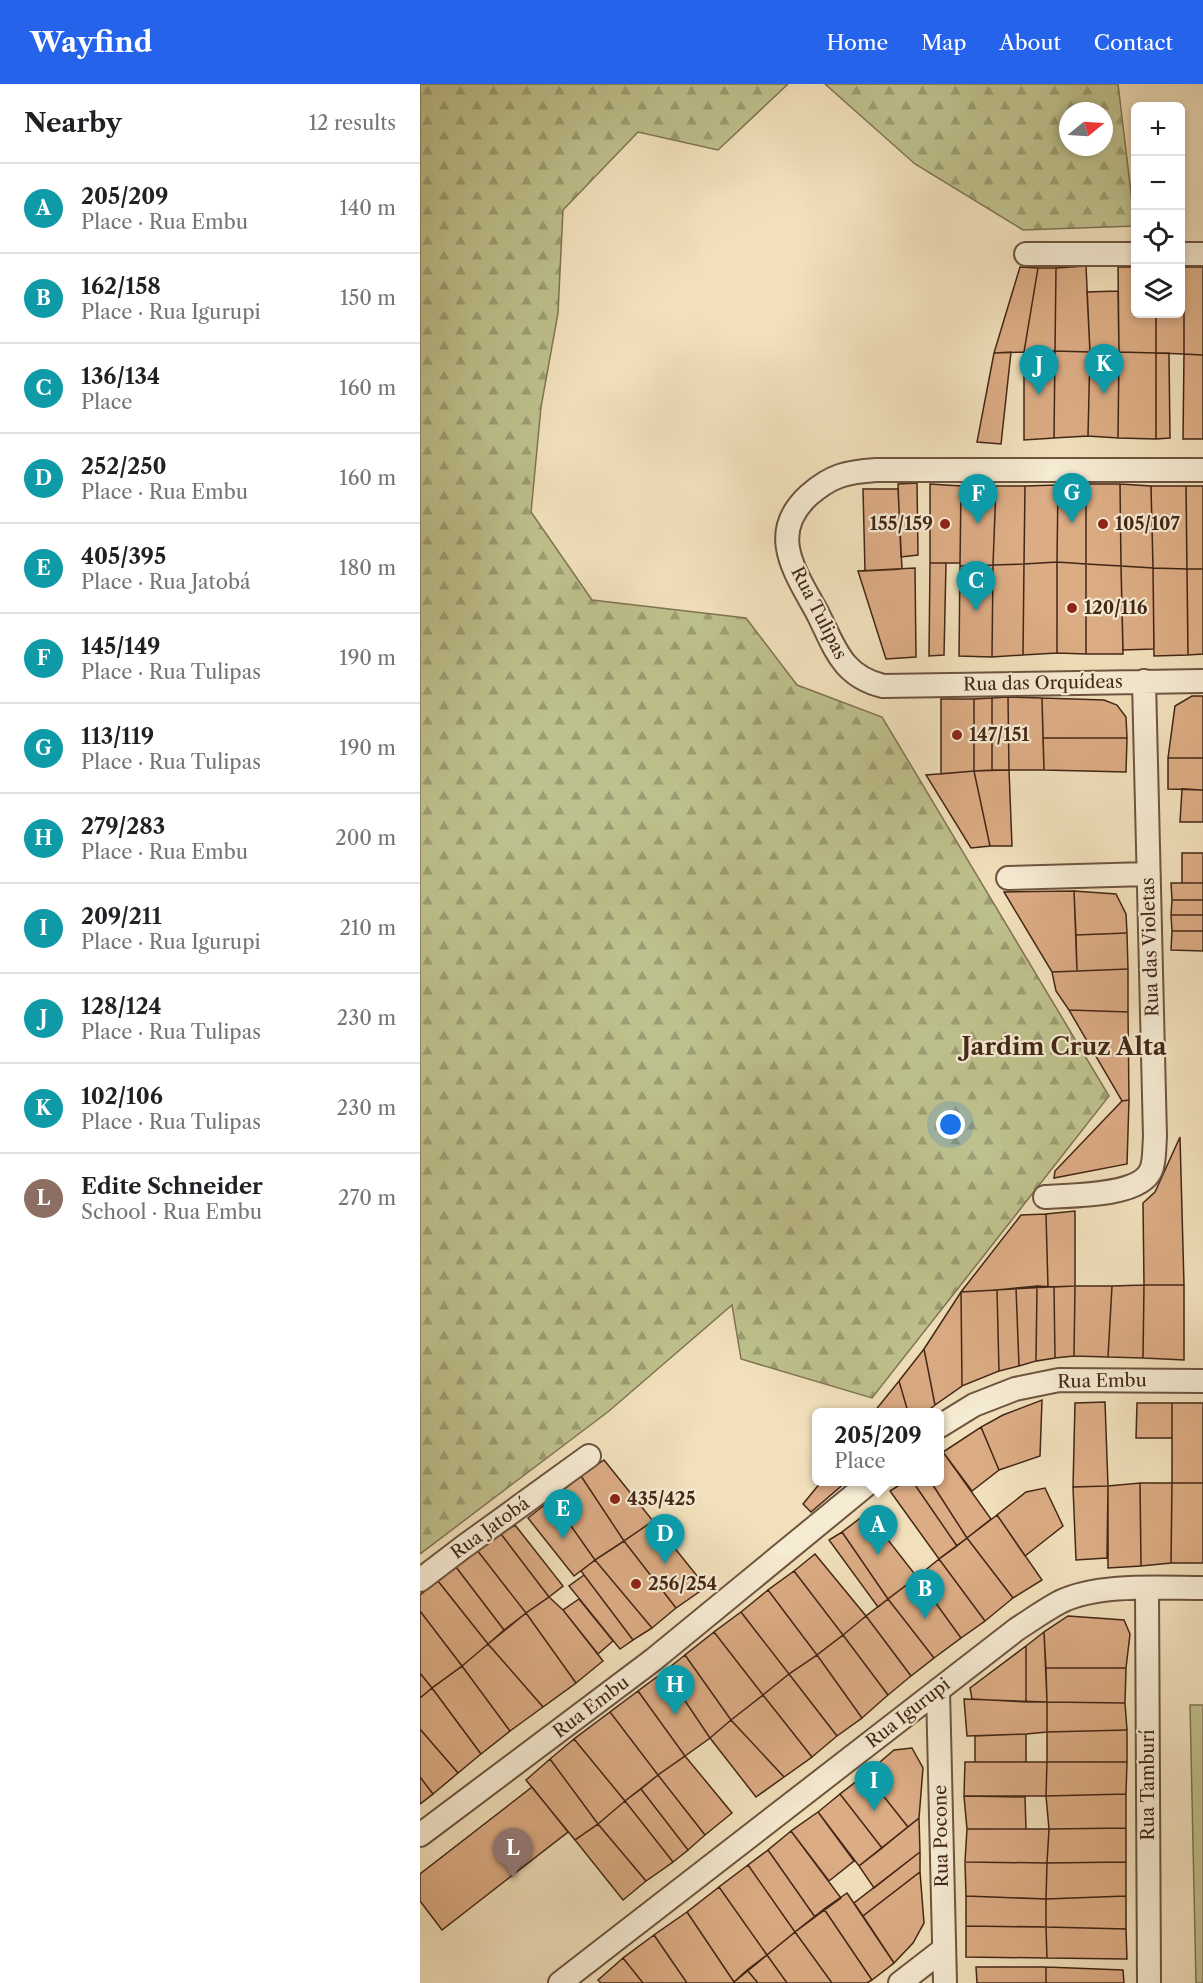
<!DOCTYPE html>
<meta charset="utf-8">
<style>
:root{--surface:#fff;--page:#f2f2f2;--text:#202124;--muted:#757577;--line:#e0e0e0;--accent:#2563eb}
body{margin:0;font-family:"Libre Caslon Text",serif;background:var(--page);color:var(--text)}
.controls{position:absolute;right:18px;top:18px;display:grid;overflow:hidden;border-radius:9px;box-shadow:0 3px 9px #0003}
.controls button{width:54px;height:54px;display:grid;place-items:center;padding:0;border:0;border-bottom:2px solid var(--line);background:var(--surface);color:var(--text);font:30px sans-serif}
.compass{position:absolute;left:639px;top:18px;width:54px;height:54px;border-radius:50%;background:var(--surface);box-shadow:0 3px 9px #0003;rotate:72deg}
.you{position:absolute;left:531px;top:1041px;width:21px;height:21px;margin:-15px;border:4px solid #fff;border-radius:50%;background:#1a73e8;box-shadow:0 0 0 9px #1a73e833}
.badge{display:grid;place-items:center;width:39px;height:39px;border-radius:50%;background:var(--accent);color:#fff;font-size:20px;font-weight:700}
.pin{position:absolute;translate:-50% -50px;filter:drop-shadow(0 2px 3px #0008)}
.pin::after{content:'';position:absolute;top:32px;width:21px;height:18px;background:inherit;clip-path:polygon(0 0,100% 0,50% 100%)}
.popup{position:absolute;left:392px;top:1324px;width:132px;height:78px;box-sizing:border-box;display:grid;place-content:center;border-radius:9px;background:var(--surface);filter:drop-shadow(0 2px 4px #0005);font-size:20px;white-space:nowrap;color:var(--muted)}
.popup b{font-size:22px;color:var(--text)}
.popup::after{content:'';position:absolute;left:50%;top:100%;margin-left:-12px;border:12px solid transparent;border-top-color:var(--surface)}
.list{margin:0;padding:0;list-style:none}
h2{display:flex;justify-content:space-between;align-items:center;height:78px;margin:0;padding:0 24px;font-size:26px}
h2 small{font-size:20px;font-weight:400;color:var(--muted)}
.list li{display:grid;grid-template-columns:39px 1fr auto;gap:18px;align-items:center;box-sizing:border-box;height:90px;padding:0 24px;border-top:2px solid var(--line)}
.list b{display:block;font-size:22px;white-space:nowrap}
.list p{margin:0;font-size:20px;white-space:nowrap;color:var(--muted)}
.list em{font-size:20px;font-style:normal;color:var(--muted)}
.icon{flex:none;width:33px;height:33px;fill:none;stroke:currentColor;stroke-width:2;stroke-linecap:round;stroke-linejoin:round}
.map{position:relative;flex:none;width:783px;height:1899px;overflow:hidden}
header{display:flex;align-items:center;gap:36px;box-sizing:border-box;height:84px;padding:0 30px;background:var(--accent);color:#fff}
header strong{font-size:28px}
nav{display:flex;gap:33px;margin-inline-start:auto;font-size:21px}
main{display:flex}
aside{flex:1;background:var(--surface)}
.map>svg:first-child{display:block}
</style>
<header>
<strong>Wayfind</strong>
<nav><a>Home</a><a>Map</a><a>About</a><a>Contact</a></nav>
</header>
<main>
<aside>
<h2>Nearby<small>12 results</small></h2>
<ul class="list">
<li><span class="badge" style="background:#0f9aa8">A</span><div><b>205/209</b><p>Place · Rua Embu</p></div><em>140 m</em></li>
<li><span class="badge" style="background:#0f9aa8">B</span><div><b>162/158</b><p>Place · Rua Igurupi</p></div><em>150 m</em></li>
<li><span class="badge" style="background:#0f9aa8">C</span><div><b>136/134</b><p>Place</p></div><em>160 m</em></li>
<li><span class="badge" style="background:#0f9aa8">D</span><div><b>252/250</b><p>Place · Rua Embu</p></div><em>160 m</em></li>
<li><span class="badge" style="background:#0f9aa8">E</span><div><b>405/395</b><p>Place · Rua Jatobá</p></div><em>180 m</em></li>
<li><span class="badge" style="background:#0f9aa8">F</span><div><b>145/149</b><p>Place · Rua Tulipas</p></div><em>190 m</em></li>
<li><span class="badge" style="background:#0f9aa8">G</span><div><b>113/119</b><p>Place · Rua Tulipas</p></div><em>190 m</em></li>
<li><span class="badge" style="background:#0f9aa8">H</span><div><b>279/283</b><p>Place · Rua Embu</p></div><em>200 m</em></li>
<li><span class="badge" style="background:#0f9aa8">I</span><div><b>209/211</b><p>Place · Rua Igurupi</p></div><em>210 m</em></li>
<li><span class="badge" style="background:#0f9aa8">J</span><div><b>128/124</b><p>Place · Rua Tulipas</p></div><em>230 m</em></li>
<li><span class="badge" style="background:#0f9aa8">K</span><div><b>102/106</b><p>Place · Rua Tulipas</p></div><em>230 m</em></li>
<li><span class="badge" style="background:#8d6e63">L</span><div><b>Edite Schneider</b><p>School · Rua Embu</p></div><em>270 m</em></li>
</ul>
</aside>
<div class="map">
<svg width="783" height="1899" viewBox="0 0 783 1899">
<defs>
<pattern id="forest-firs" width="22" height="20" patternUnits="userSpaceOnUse" patternTransform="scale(1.5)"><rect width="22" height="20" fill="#bec18d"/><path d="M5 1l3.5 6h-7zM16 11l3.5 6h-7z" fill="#9c9d72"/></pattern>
</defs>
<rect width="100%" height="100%" fill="#f1e0bb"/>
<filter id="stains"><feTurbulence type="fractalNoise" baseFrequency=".00333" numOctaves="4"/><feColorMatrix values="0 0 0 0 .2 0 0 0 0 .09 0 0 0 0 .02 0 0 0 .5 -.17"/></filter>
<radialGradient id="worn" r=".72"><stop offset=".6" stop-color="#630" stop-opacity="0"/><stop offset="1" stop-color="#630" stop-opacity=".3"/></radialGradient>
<path fill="url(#forest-firs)" stroke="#807452" stroke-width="1.5" fill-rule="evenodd" d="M0 0H368L298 66 218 48 143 126 138 229 121 323 111 428 172 516 326 534 377 601 462 633 689 1012 452 1314 321 1275 312 1221 189 1327 0 1470Z
M405 0H698L715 142 603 146 495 80ZM648 27H684V63H648Z"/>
<path fill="#bec18d" stroke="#807452" stroke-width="1.5" d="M770 1621H783V1899H776Z"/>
<path fill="#dcac84" stroke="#432616" stroke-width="1.5" d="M666 182 670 268 635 267 636 184Z
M600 183 618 184 604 268 574 269Z
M698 183H716V230H736V269L699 268Z
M760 183H764V270L736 269V230H760Z
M764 183H783V271L764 270Z
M618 184H636L635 267 604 268Z
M698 207 699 268H670L667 208Z
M635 267 670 268 668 352 634 354Z
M635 267 634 354 604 356V268Z
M591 268 581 360 557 358 574 269Z
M670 268H699L698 354 668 352Z
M699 268 736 269V355L698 354Z
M736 269H749L750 354 736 355Z
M764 270 783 271V355H763Z
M497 399 498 471 481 473 478 400Z
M510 400 541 402 540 479H510Z
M666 400H700L701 482 666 480Z
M666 400V480L637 478 638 401Z
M700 400 731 402 733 484 701 482Z
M638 401 637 478 604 480 605 402Z
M541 402H576L573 481 540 482Z
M576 402H605L604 480 573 481Z
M731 402H766L767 485 733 484Z
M766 402H783V485H767Z
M443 405H478L482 485 445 487Z
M637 478V569L603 571 604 480Z
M637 478 666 480V570L637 569Z
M510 479H526L524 571 509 572Z
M604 480 603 571 572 573 573 481Z
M666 480 701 482 703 570H666Z
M573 481 572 573 539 572 540 482Z
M701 482 733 484 734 565 703 566Z
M495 484 496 573 466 575 438 487Z
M733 484 767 485 768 571 734 572Z
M767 485H783V570L768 571Z
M772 612H783V674H748L755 622Z
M588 613 589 686H572V614Z
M588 613 622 614 624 686H589Z
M572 614V686L554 687V615Z
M622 614 684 616 697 621 706 633 707 654H623Z
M521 615H554V687L521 690Z
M623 654H707L706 688 624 686Z
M748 674H783V706L748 705Z
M589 686 592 762H570L554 687Z
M554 687 570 762 551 764 506 691Z
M762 705 783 706V738H760Z
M762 769H783V799H762Z
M751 799H783V816H752Z
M654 807 657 887 632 888 584 808Z
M654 807 696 810 706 830 707 849 656 851Z
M752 816H783V831H751Z
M751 831H783V847H752Z
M752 847H783V867L751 866Z
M707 849 708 885 657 887 656 851Z
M708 885V928L649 926 636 907 632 888Z
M649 926 708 928 709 1016 702 1017Z
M709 1016 707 1080 634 1094 635 1087 702 1017Z
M760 1053 764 1201H724L723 1119 735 1108Z
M655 1127V1202L628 1203 626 1130Z
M626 1130 628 1203 541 1208 601 1131Z
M724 1201H764V1276L723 1274Z
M724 1201 723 1274 688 1273 692 1202Z
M617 1202 634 1203 635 1274 616 1277Z
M617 1202 616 1277 599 1282 596 1204Z
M655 1202H692L688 1273 654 1272Z
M655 1202 654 1272 635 1274 634 1203Z
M596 1204 599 1282 579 1287 577 1206Z
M577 1206 579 1287 542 1302 541 1208Z
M541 1208 542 1302 515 1321 504 1265Z
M504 1265 515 1321 506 1328H488L479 1297Z
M479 1297 488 1328H454Z
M622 1316 620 1372 579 1386 561 1343 583 1331Z
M685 1318 688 1402 653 1403 655 1319Z
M717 1319H752V1354H716Z
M752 1319H783V1399H752Z
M561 1343 579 1386 552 1407 523 1368Z
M523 1368 571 1435 547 1454 511 1398H520V1371Z
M184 1376 233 1437 204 1457 161 1392Z
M161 1392 204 1457 175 1476 132 1415Z
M401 1398H426L391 1428 383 1420Z
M484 1398H493L537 1462 519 1475 470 1407Z
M493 1398H511L547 1454 537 1462Z
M720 1399 721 1482 688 1484V1402Z
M720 1399H752L751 1479 721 1482Z
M752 1399H783V1479H751Z
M688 1402 687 1474 656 1476 653 1403Z
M625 1404 643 1442 605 1472 577 1431 606 1408Z
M132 1415 175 1476 154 1492 108 1434Z
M447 1429 497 1493 468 1515 422 1448Z
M577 1431 622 1496 593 1514 547 1454Z
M233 1437 286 1503 256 1524 204 1457Z
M95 1441 143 1502 129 1513 81 1450Z
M422 1448 468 1515 458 1523 409 1456Z
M81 1450 129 1513 106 1529 57 1466Z
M547 1454 593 1514 565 1537 519 1475Z
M204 1457 256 1524 232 1544 175 1476Z
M57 1466 106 1529 84 1546 36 1483Z
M395 1470 446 1532 423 1551 374 1487Z
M519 1475 565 1537 541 1554 497 1493Z
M175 1476 232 1544 213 1556 161 1487Z
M36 1483 84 1546 68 1560 18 1497Z
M374 1487 423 1551 397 1571 348 1506Z
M164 1491 213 1556 200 1565 149 1502Z
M497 1493 541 1554 514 1574 468 1515Z
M18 1497 68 1560 42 1582 0 1527V1511Z
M348 1506 397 1571 369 1590 321 1528Z
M129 1513 143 1526 183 1577 156 1599 106 1529Z
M159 1515 193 1557 178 1570 143 1526Z
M468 1515 514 1574 491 1592 446 1532Z
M0 1527 42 1582 12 1604 0 1589Z
M321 1528 369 1590 343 1611 294 1548Z
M106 1529 156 1599 123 1623 68 1560Z
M446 1532 491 1592 468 1611 423 1551Z
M648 1532 704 1536 710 1550 706 1584H626L624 1548Z
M294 1548 343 1611 311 1636 265 1571Z
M624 1548 627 1618H606V1562Z
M423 1551 468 1611 442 1634 397 1571Z
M68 1560 123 1623 90 1647 42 1582Z
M606 1562V1618L552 1615 550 1604Z
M265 1571 311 1636 290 1654 245 1587Z
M397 1571 442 1634 417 1652 369 1590Z
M42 1582 90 1647 61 1670 12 1604Z
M626 1584H706L705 1619 627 1618Z
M245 1587 290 1654 265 1672 218 1607Z
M0 1589 12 1604 0 1614Z
M369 1590 417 1652 392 1673 343 1611Z
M12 1604 61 1670 38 1689 0 1645V1614Z
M218 1607 265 1672 238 1691 190 1628Z
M343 1611 392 1673 364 1693 311 1636Z
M544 1615 627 1618V1648L606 1650 547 1652Z
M627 1618 705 1619 707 1646 627 1648Z
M190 1628 238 1691 205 1717 154 1655Z
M311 1636 364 1693 336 1713 290 1654Z
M0 1645 38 1689 13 1710 0 1693Z
M707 1646V1678H627V1648Z
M606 1650V1678H555V1652Z
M154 1655 205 1717 178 1740 130 1675Z
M492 1664 503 1684 499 1734 488 1743 446 1690 474 1666Z
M265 1672 312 1729 285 1751 238 1691Z
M130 1675 178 1740 155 1756 106 1696Z
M545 1678H627L626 1712H544Z
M627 1678H707L706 1710 626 1712Z
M446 1690 488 1743 462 1764 420 1710Z
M238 1691 285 1751 268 1766 221 1705Z
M0 1693 13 1710 0 1720Z
M112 1703 148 1748 22 1846 0 1817V1790Z
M221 1705 268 1766 253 1778 205 1717Z
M420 1710 462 1764 439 1782 398 1728Z
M706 1710V1744L629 1745 626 1712Z
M544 1712 605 1713 606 1745H547Z
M205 1717 253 1778 226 1797 178 1740Z
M398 1728 434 1777 409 1797 371 1747Z
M499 1734 500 1768 454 1804 439 1782Z
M178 1740 226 1797 203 1816 155 1756Z
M706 1744V1778L627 1779 629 1745Z
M547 1745H629L627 1779 545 1778Z
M371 1747 421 1814 395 1833 348 1766Z
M348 1766 395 1833 375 1848 328 1781Z
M500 1768V1788L443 1832 434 1819Z
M545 1778 627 1779 626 1815 546 1812Z
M706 1778V1812L626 1815 627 1779Z
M328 1781 375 1848 347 1871 299 1803Z
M500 1788 504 1839 493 1859 474 1879 443 1832Z
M299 1803 347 1871 314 1898 267 1828Z
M427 1809 474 1879 452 1896 404 1825Z
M546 1812 626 1815V1843L546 1842Z
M706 1812V1845L626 1843V1815Z
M404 1825 452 1896 447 1899H412L375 1848Z
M267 1828 314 1898 313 1899H267L234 1851Z
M546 1842 626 1843 627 1874 546 1873Z
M626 1843 706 1845 707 1875 627 1874Z
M375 1848 412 1899H367L347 1871Z
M234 1851 267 1899H223L203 1874Z
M347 1871 367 1899H338L327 1886Z
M203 1874 223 1899H181L178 1896Z
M556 1883H626V1899H557Z
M626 1883 703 1886 704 1899H626Z
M327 1886 338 1899H315L314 1898Z"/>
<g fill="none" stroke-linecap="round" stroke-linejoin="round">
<defs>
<path id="minor" d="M606 170H716
M760 170H783
M783 386H456C427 388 412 391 389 411 346 450 376 489 398 530 415 564 422 592 463 602L783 597
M588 794 727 790
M625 1113C650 1111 720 1113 731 1086 735 1077 734 1063 735 1053L724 597
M520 1342 554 1321 595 1305 639 1296 783 1297
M0 1496 42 1464 169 1372
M727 1504 729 1899
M518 1606 525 1899
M0 1751 233 1576 450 1398
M140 1899 597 1545C611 1536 625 1526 640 1518 678 1499 741 1504 783 1504
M480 1899 524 1865"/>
</defs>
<use href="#minor" stroke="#6e543f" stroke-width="26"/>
<use href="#minor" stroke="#f6ebd3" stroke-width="22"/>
</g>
<g fill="#8f2418" stroke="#f6ebd3" stroke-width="2">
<circle cx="525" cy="440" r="6"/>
<circle cx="683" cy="440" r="6"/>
<circle cx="652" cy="524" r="6"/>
<circle cx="537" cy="651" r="6"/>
<circle cx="195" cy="1415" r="6"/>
<circle cx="216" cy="1500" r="6"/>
</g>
<g text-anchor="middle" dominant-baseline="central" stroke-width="4.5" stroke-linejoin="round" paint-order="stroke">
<g font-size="18" font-weight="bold" fill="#432616" stroke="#f6ebd3" text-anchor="start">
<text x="513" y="440" text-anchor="end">155/159</text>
<text x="695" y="440">105/107</text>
<text x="664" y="524">120/116</text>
<text x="549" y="651">147/151</text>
<text x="207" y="1415">435/425</text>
<text x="228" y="1500">256/254</text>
</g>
<g font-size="18" fill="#432616" stroke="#f6ebd3">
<text transform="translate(399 529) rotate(63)">Rua Tulipas</text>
<text transform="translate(623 599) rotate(-1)">Rua das Orquídeas</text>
<text transform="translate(730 863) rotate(-92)">Rua das Violetas</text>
<text transform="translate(682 1297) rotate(-1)">Rua Embu</text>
<text transform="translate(70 1444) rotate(-36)">Rua Jatobá</text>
<text transform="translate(171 1623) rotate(-37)">Rua Embu</text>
<text transform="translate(488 1629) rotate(-38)">Rua Igurupi</text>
<text transform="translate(728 1701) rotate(-90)">Rua Tamburí</text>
<text transform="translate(521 1752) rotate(-91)">Rua Pocone</text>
</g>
<g font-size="24" font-weight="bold" fill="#432616" stroke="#f6ebd3">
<text x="644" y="962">Jardim Cruz Alta</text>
</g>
</g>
<rect width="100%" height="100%" filter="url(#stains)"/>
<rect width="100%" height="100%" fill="url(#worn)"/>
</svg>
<div class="controls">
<button>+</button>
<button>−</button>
<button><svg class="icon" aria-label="locate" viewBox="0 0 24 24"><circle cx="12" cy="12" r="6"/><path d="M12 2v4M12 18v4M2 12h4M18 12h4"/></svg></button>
<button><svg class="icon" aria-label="layers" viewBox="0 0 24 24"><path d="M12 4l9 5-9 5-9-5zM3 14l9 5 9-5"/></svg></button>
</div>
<svg class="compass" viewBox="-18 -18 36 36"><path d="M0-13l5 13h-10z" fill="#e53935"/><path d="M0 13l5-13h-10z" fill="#757577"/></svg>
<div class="you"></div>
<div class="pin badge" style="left:458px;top:1471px;background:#0f9aa8">A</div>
<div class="popup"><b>205/209</b>Place</div>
<div class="pin badge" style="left:505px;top:1535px;background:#0f9aa8">B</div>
<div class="pin badge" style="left:556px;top:527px;background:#0f9aa8">C</div>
<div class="pin badge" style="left:245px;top:1480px;background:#0f9aa8">D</div>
<div class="pin badge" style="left:143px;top:1455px;background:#0f9aa8">E</div>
<div class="pin badge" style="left:558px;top:440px;background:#0f9aa8">F</div>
<div class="pin badge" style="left:652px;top:439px;background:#0f9aa8">G</div>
<div class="pin badge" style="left:255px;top:1631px;background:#0f9aa8">H</div>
<div class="pin badge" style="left:454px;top:1727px;background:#0f9aa8">I</div>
<div class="pin badge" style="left:619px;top:311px;background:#0f9aa8">J</div>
<div class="pin badge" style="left:684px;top:310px;background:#0f9aa8">K</div>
<div class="pin badge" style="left:93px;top:1794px;background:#8d6e63">L</div>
</div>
</main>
